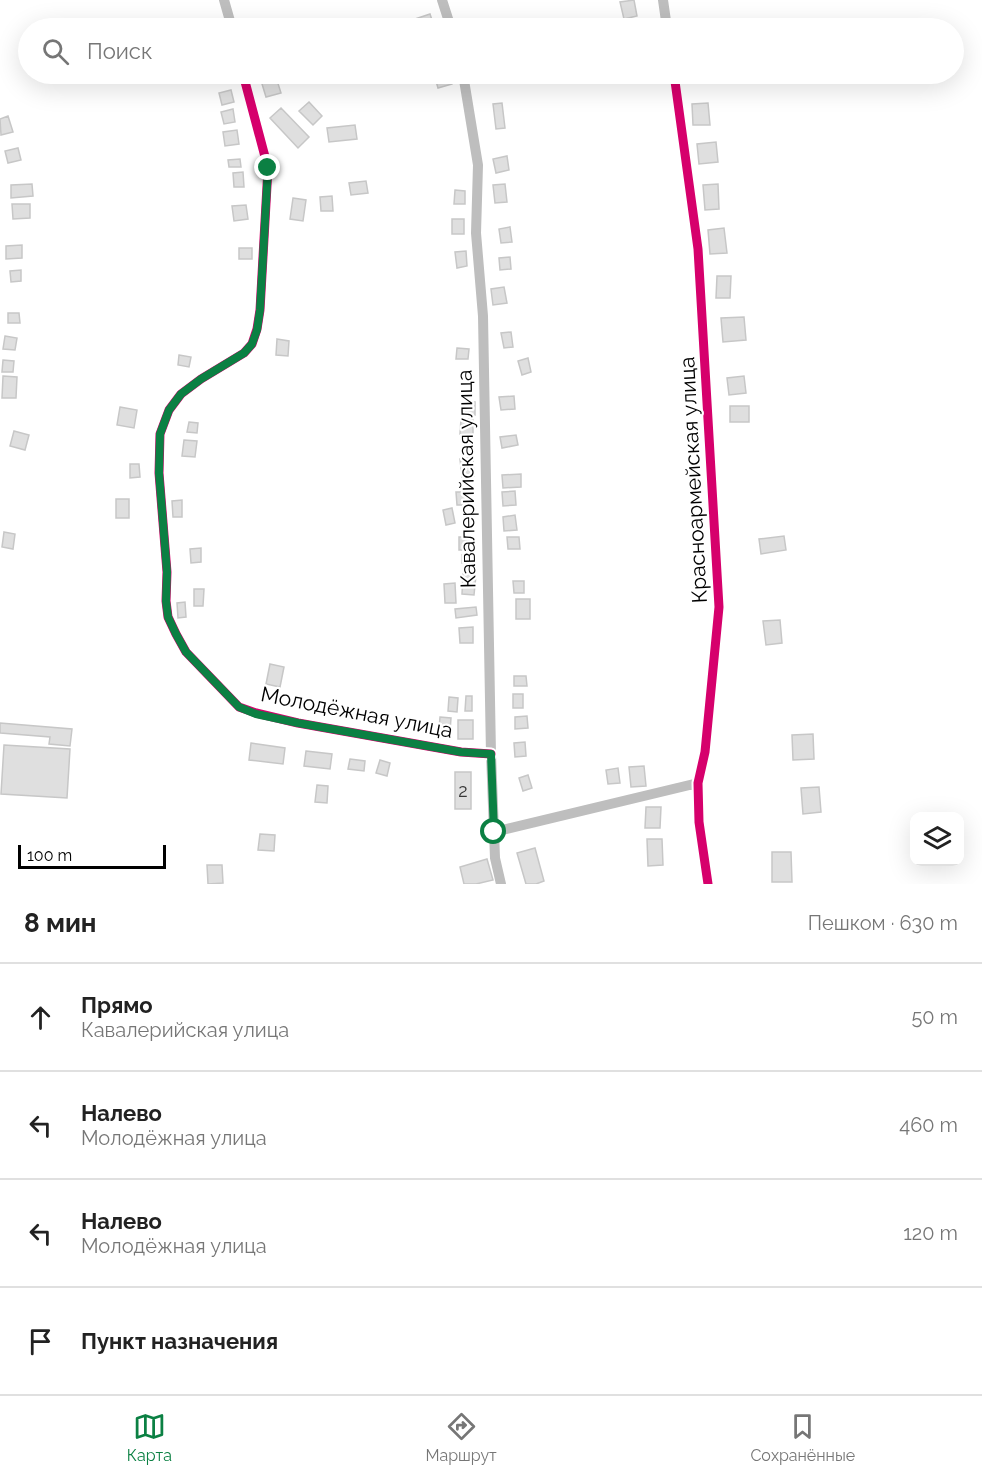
<!DOCTYPE html>
<html lang="ru">
<meta charset="utf-8">
<style>
:root{--surface:#fff;--page:#f6f6f6;--text:#222;--muted:#767676;--line:#e0e0e0;--accent:#0b8043}
body{margin:0;font-family:Raleway,sans-serif;background:var(--page);color:var(--text)}
.controls{position:absolute;right:18px;bottom:18px;display:grid;overflow:hidden;border-radius:12px;box-shadow:0 6px 24px #0002}
.controls button{width:54px;height:54px;display:grid;place-items:center;padding:0;border:0;border-bottom:2px solid var(--line);background:var(--surface);color:var(--text);font:30px sans-serif}
.scale{position:absolute;left:18px;bottom:15px;width:148px;box-sizing:border-box;padding-left:6px;border:3px solid #000;border-top:0;font-size:16px;line-height:21px;white-space:nowrap;color:#000;-webkit-text-stroke:4px #fff;paint-order:stroke}
.stop{position:absolute;width:18px;height:18px;margin:-14px;border:4px solid #0b8043;border-radius:50%;background:#fff}
.stop.end{background:#0b8043;border-color:#fff;box-shadow:0 2px 6px #0008}
.list{margin:0;padding:0;list-style:none}
h2{display:flex;justify-content:space-between;align-items:center;height:78px;margin:0;padding:0 24px;font-size:26px}
h2 small{font-size:20px;font-weight:400;color:var(--muted)}
.list li{display:grid;grid-template-columns:39px 1fr auto;gap:18px;align-items:center;box-sizing:border-box;height:108px;padding:0 24px;border-top:2px solid var(--line)}
.list b{display:block;font-size:22px;white-space:nowrap}
.list p{margin:0;font-size:20px;white-space:nowrap;color:var(--muted)}
.list em{font-size:20px;font-style:normal;color:var(--muted)}
.icon{flex:none;width:33px;height:33px;fill:none;stroke:currentColor;stroke-width:2;stroke-linecap:round;stroke-linejoin:round}
.map{position:relative;flex:none;width:982px;height:884px;overflow:hidden}
.search{position:absolute;background:var(--surface);box-shadow:0 6px 24px #0002;left:18px;right:18px;top:18px;height:66px;display:flex;align-items:center;gap:15px;box-sizing:border-box;padding:0 21px;border-radius:33px;color:var(--muted);font-size:22px}
.sheet{height:510px;background:var(--surface)}
nav{display:flex;justify-content:space-around;align-items:center;box-sizing:border-box;height:84px;border-top:2px solid var(--line);background:var(--surface);font-size:16px;color:var(--muted)}
nav a{display:grid;justify-items:center;gap:3px}
nav .on{color:var(--accent)}
.map>svg:first-child{display:block}
</style>
<div class="map">
<svg width="982" height="884" viewBox="0 0 982 884">
<rect width="100%" height="100%" fill="#fff"/>
<path fill="#dfdfdf" stroke="#c7c7c7" stroke-width="1.5" d="M634 0 637 16 624 19 620 2Z
M430 14 434 26 426 28H418L415 19Z
M477 19 480 28H465L463 24Z
M694 21 695 28H679L678 22Z
M259 74H275L281 93 266 97Z
M434 74H450L452 84 438 88Z
M686 74H702L703 81 688 83Z
M231 90 234 102 222 105 219 93Z
M309 102 322 116 313 125 299 111Z
M502 103 505 128 496 129 493 104Z
M708 103 710 125H693L692 104Z
M281 108 309 137 298 148 270 118Z
M233 109 235 122 224 124 221 112Z
M8 116 13 132 1 135 0 119Z
M355 125 357 139 329 142 327 128Z
M237 130 239 144 225 146 223 132Z
M716 142 718 162 699 164 697 144Z
M18 148 21 160 8 163 5 151Z
M507 156 509 170 496 173 493 159Z
M240 159 241 167H229L228 160Z
M243 172 244 187H234L233 173Z
M366 181 368 193 351 195 349 183Z
M32 184 33 196 11 198V185Z
M505 184 507 202 495 203 493 185Z
M718 184 719 209 705 210 703 185Z
M455 190 465 191V204H454Z
M332 196 333 211H321L320 197Z
M293 198 306 200 303 221 290 219Z
M12 204H30V218L13 219Z
M246 205 248 219 234 221 232 206Z
M452 219H464V234H452Z
M510 227 512 242 501 243 499 229Z
M724 228 727 253 710 254 708 230Z
M22 245V258L6 259V246Z
M239 248H252V259H239Z
M466 251 467 266 457 268 455 252Z
M510 257 511 269 500 270 499 258Z
M21 270V281L11 282 10 271Z
M717 276H731L730 298H716Z
M504 287 507 303 493 305 491 289Z
M8 313H19L20 323H8Z
M744 317 746 340 723 342 721 318Z
M511 332 513 347 504 348 501 333Z
M5 336 17 338 15 350 3 349Z
M277 339 289 341 288 356 276 355Z
M457 348 469 349 468 359H456Z
M179 355 191 357 189 367 178 365Z
M528 358 531 372 522 375 518 361Z
M3 360 14 361 13 372H2Z
M3 376 17 377 16 398H2Z
M744 376 746 393 729 395 727 378Z
M514 396 515 409 501 410 499 397Z
M465 402H475V415H466Z
M730 406H749V422H730Z
M120 407 137 410 134 428 117 425Z
M461 419H473V434H460Z
M189 422 198 423 197 433 187 432Z
M14 431 29 435 25 450 10 446Z
M516 435 518 445 502 448 500 437Z
M184 440 197 441 195 457 182 456Z
M473 458 474 476 462 477 460 459Z
M130 464H139L140 477 130 478Z
M521 474V487L503 488 502 475Z
M515 491 516 505 503 506 502 492Z
M456 492H467L468 505H457Z
M116 499H129V518H116Z
M182 500V517H173L172 501Z
M452 508 455 523 446 525 443 510Z
M515 515 517 530 504 531 503 517Z
M4 532 15 534 13 549 2 547Z
M784 536 786 550 761 554 759 539Z
M459 537H472V550H459Z
M507 537H519L520 549H508Z
M201 548V562L191 563 190 549Z
M474 554V563H462V555Z
M463 574 476 575 474 595 462 594Z
M513 581H524V593H514Z
M455 583 456 603H445L444 584Z
M194 589H204L203 606H194Z
M516 599H530V619H516Z
M185 602 186 617 178 618 177 603Z
M476 607 477 615 456 618 455 609Z
M780 620 782 643 766 645 763 621Z
M473 627V643H460L459 628Z
M270 664 284 667 280 687 266 684Z
M514 676H526L527 686H514Z
M513 694H523V708H513Z
M466 696H472V711H465Z
M449 697 458 698 457 712 448 711Z
M527 716 528 728 515 729V717Z
M440 717 451 718 450 731 439 729Z
M458 720H473V739H458Z
M0 723 72 729 70 746 49 744 50 737 0 733Z
M813 734 814 759 793 760 792 735Z
M525 742 526 756 515 757 514 743Z
M251 743 285 748 283 764 249 760Z
M4 745 70 749 67 798 1 794Z
M306 751 332 754 330 769 304 766Z
M350 759 365 761 364 771 348 769Z
M380 760 390 763 387 776 376 773Z
M644 766 646 786 631 787 629 767Z
M618 768 620 783 608 784 606 770Z
M455 772H471V809H455Z
M528 775 532 788 523 791 519 778Z
M317 785 328 786 327 803 315 802Z
M819 787 821 812 803 814 801 788Z
M646 807H661L660 828H645Z
M260 834 275 835 274 851 258 850Z
M647 839H662L663 865 648 866Z
M535 848 544 881 536 884H526L517 853Z
M772 852H791L792 882H772Z
M487 859 493 880 476 884H464L460 867Z
M207 865H222L223 883 208 884Z"/>
<g fill="none" stroke-linecap="round" stroke-linejoin="round">
<path stroke="#bebebe" stroke-width="10" d="M224 0 232 28
M442 0 451 28
M663 0 667 28
M243 74 268 168 260 310 257 329 252 344 244 353 201 379 181 394 169 410 160 434 159 473 167 572 166 601 168 617 176 634 186 652 239 707 256 713 298 723 461 752 491 754
M463 74 478 165 476 233 483 316 491 754 495 858 501 884
M674 74 698 249 719 607 705 752 698 783 699 822 708 884
M494 832 698 783"/>
<defs>
<path id="cycleway" d="M243 74 268 168 260 310 257 329 252 344 244 353 201 379 181 394 169 410 160 434 159 473 167 572 166 601 168 617 176 634 186 652 239 707 256 713 298 723 461 752 491 754
M674 74 698 249 719 607 705 752 698 783 699 822 708 884"/>
</defs>
<use href="#cycleway" stroke="#fff" stroke-width="13"/>
<use href="#cycleway" stroke="#d6006c" stroke-width="9"/>
</g>
<g fill="none" stroke-linecap="round" stroke-linejoin="round">
<path stroke="#0b8043" stroke-width="8" d="M268 168 260 310 257 330 252 344 244 353 201 379 181 394 169 410 160 434 159 473 167 572 166 601 168 617 176 634 186 652 239 707 256 714 298 723 461 752 491 754 494 832"/>
</g>
<g text-anchor="middle" dominant-baseline="central" stroke-width="4.5" stroke-linejoin="round" paint-order="stroke">
<g font-size="18" fill="#383838">
<text x="463" y="790">2</text>
</g>
<g font-size="21" fill="#000" stroke="#fff">
<text transform="translate(466 479) rotate(-91)">Кавалерийская улица</text>
<text transform="translate(693 480) rotate(-93)">Красноармейская улица</text>
<text transform="translate(357 712) rotate(11)">Молодёжная улица</text>
</g>
</g>
</svg>
<div class="controls">
<button><svg class="icon" aria-label="layers" viewBox="0 0 24 24"><path d="M12 4l9 5-9 5-9-5zM3 14l9 5 9-5"/></svg></button>
</div>
<div class="scale">100 m</div>
<div class="stop" style="left:494px;top:832px"></div>
<div class="stop end" style="left:268px;top:168px"></div>
<div class="search"><svg class="icon" aria-label="search" viewBox="0 0 24 24"><circle cx="10" cy="10" r="6"/><path d="M15 15l6 6"/></svg>Поиск</div>
</div>
<section class="sheet">
<h2>8 мин<small>Пешком · 630 m</small></h2>
<ul class="list">
<li><svg class="icon" aria-label="ahead" viewBox="0 0 24 24"><path d="M12 20V5M6 11l6-6 6 6"/></svg><div><b>Прямо</b><p>Кавалерийская улица</p></div><em>50 m</em></li>
<li><svg class="icon" aria-label="left" viewBox="0 0 24 24"><path d="M17 20v-9H6M10 6l-5 5 5 5"/></svg><div><b>Налево</b><p>Молодёжная улица</p></div><em>460 m</em></li>
<li><svg class="icon" aria-label="left" viewBox="0 0 24 24"><path d="M17 20v-9H6M10 6l-5 5 5 5"/></svg><div><b>Налево</b><p>Молодёжная улица</p></div><em>120 m</em></li>
<li><svg class="icon" aria-label="arrive" viewBox="0 0 24 24"><path d="M6 21V4h12l-3 4 3 4H6"/></svg><div><b>Пункт назначения</b></div></li>
</ul>
</section>
<nav>
<a class="on"><svg class="icon" aria-label="map" viewBox="0 0 24 24"><path d="M3 6l6-2 6 2 6-2v14l-6 2-6-2-6 2zM9 4v14M15 6v14"/></svg>Карта</a>
<a><svg class="icon" aria-label="directions" viewBox="0 0 24 24"><path d="M12 3l9 9-9 9-9-9zM9 14v-3h6M13 9l2 2-2 2"/></svg>Маршрут</a>
<a><svg class="icon" aria-label="saved" viewBox="0 0 24 24"><path d="M7 4h10v16l-5-4-5 4z"/></svg>Сохранённые</a>
</nav>
